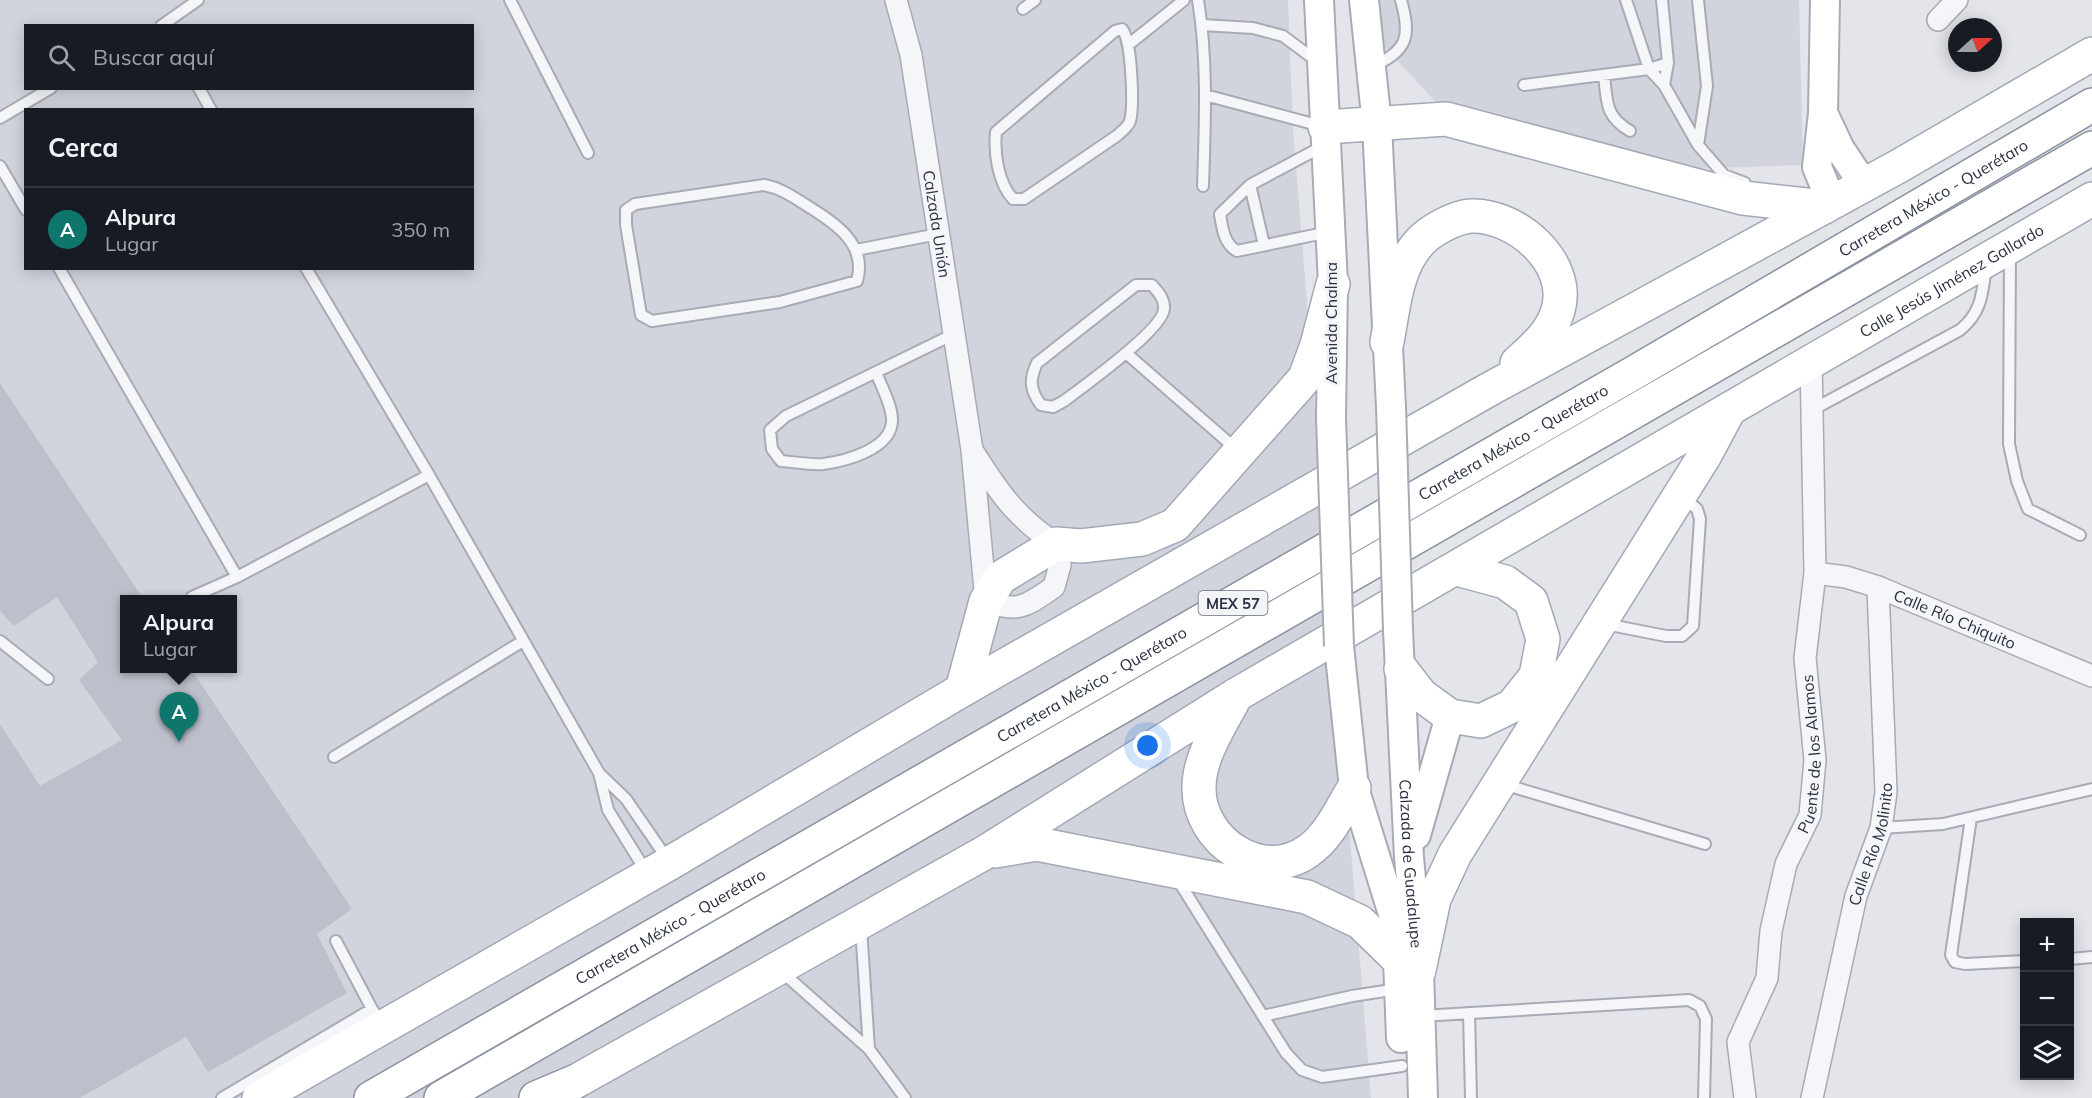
<!DOCTYPE html>
<html lang="es">
<meta charset="utf-8">
<style>
:root{--surface:#171b24;--page:#20242c;--text:#f1f3f6;--muted:#9ea1a6;--line:#363941;--accent:#0f766e}
body{margin:0;font-family:Mulish,sans-serif;background:var(--page);color:var(--text)}
.controls{position:absolute;right:18px;bottom:18px;display:grid;overflow:hidden;border-radius:0px;box-shadow:0 3px 15px #0003}
.controls button{width:54px;height:54px;display:grid;place-items:center;padding:0;border:0;border-bottom:2px solid var(--line);background:var(--surface);color:var(--text);font:30px sans-serif}
.compass{position:absolute;left:1948px;top:18px;width:54px;height:54px;border-radius:50%;background:var(--surface);box-shadow:0 3px 15px #0003;rotate:69deg}
.you{position:absolute;left:1148px;top:746px;width:21px;height:21px;margin:-15px;border:4px solid #fff;border-radius:50%;background:#1a73e8;box-shadow:0 0 0 9px #1a73e833}
.badge{display:grid;place-items:center;width:39px;height:39px;border-radius:50%;background:var(--accent);color:#fff;font-size:20px;font-weight:700}
.pin{position:absolute;translate:-50% -50px;filter:drop-shadow(0 2px 3px #0008)}
.pin::after{content:'';position:absolute;top:32px;width:21px;height:18px;background:inherit;clip-path:polygon(0 0,100% 0,50% 100%)}
.popup{position:absolute;left:120px;top:595px;width:117px;height:78px;box-sizing:border-box;display:grid;place-content:center;border-radius:0px;background:var(--surface);filter:drop-shadow(0 2px 4px #0005);font-size:20px;white-space:nowrap;color:var(--muted)}
.popup b{font-size:22px;color:var(--text)}
.popup::after{content:'';position:absolute;left:50%;top:100%;margin-left:-12px;border:12px solid transparent;border-top-color:var(--surface)}
.list{margin:0;padding:0;list-style:none}
h2{display:flex;justify-content:space-between;align-items:center;height:78px;margin:0;padding:0 24px;font-size:26px}
h2 small{font-size:20px;font-weight:400;color:var(--muted)}
.list li{display:grid;grid-template-columns:39px 1fr auto;gap:18px;align-items:center;box-sizing:border-box;height:84px;padding:0 24px;border-top:2px solid var(--line)}
.list b{display:block;font-size:22px;white-space:nowrap}
.list p{margin:0;font-size:20px;white-space:nowrap;color:var(--muted)}
.list em{font-size:20px;font-style:normal;color:var(--muted)}
.icon{flex:none;width:33px;height:33px;fill:none;stroke:currentColor;stroke-width:2;stroke-linecap:round;stroke-linejoin:round}
.map{position:relative;flex:none;width:2092px;height:1098px;overflow:hidden}
.search{position:absolute;background:var(--surface);box-shadow:0 3px 15px #0003;left:24px;top:24px;width:450px;height:66px;display:flex;align-items:center;gap:15px;box-sizing:border-box;padding:0 21px;border-radius:0px;color:var(--muted);font-size:22px}
.panel{position:absolute;background:var(--surface);box-shadow:0 3px 15px #0003;left:24px;top:108px;width:450px;height:162px;border-radius:0px}
.map>svg:first-child{display:block}
</style>
<div class="map">
<svg width="2092" height="1098" viewBox="0 0 2092 1098">
<rect width="100%" height="100%" fill="#e3e5eb"/>
<path fill="#d1d4dc" fill-rule="evenodd" d="M0 0H1288L1293 129 1371 1098H0ZM26 26H472V88H26ZM26 110H472V268H26ZM125 600H233V668H125Z
M1371 0H1799L1803 165 1686 169 1444 111 1384 46Z"/>
<path fill="#bdc0ca" d="M0 383 144 600H125V669H191L352 909 317 934 347 993 208 1072 186 1037 80 1098H0V724L40 786 122 740 79 680 98 662 57 597 14 626 0 611Z"/>
<g fill="none" stroke-linecap="round" stroke-linejoin="round">
<defs>
<path id="lane" d="M510 0 588 153
M1198 0C1208 61 1205 124 1203 186
M1626 0 1649 69 1664 85 1698 145 1724 175 1745 183
M1662 0 1668 63 1664 85
M1023 9 1035 0
M1202 25 1253 28 1283 36 1318 62
M161 26 198 0
M1122 29C1132 40 1134 107 1130 121 1128 127 1122 131 1118 135L1024 199H1013C998 183 994 153 996 132L1115 31Z
M1128 45 1184 0
M1374 66C1408 50 1411 36 1401 0
M1604 75C1607 102 1605 116 1630 131
M1524 85 1649 69 1668 63
M199 88 211 110
M1205 95 1321 126
M0 118 51 88
M1325 145 1250 185 1220 214C1222 227 1224 244 1237 251L1329 232
M1698 145 1707 86 1698 0
M0 166 26 210
M764 185C780 188 792 196 806 205 833 222 868 243 857 281L780 302 652 321 641 315 626 225V210L635 204Z
M1250 185 1264 245
M856 250 938 234
M2010 252 2009 444 2017 481 2028 509 2080 535
M59 268 237 577
M306 268 429 475 599 773 608 810 647 873
M1136 285H1152C1158 292 1165 299 1164 309 1163 329 1083 387 1064 401L1053 407 1041 405C1030 390 1029 380 1037 363Z
M1126 353 1236 449
M876 372C881 386 892 405 892 420 892 449 846 461 823 464 809 465 794 462 781 461L772 449 770 430 786 416 954 334
M1812 410 1960 330C1982 312 1982 294 1986 267
M192 597 237 577 429 475
M1605 624 1666 636H1682L1693 626 1700 519 1697 509 1690 503H1682
M0 641 48 679
M334 757 523 641
M599 773 626 799 668 860
M1503 784 1705 844
M1971 818 1951 955 1955 962 1965 964 2024 961
M1881 828 1943 824 2092 789
M1176 877 1286 1053 1302 1070 1322 1077 1402 1066
M861 927 869 1049
M336 941 372 1009
M2070 959 2092 957
M782 972 869 1049 905 1098
M1469 1013 1471 1098
M1263 1016 1352 996 1398 989
M1421 1016 1689 1000 1700 1006 1706 1019 1704 1098
M222 1098 372 1009 381 1023"/>
<g id="street">
<path id="s1" d="M896 0 911 55 972 450 986 601C1019 614 1027 605 1054 587L1060 565 1056 544C1015 517 998 491 972 450"/>
<path d="M1938 20 1957 0"/>
<path id="s2" d="M1815 573 1846 577 1878 587 2092 676"/>
<path id="s3" d="M1745 1098 1738 1042 1767 978 1771 931 1786 864 1810 815 1815 760 1805 658 1815 573 1811 360"/>
<path id="s4" d="M1812 1098 1856 896 1881 828 1886 792 1878 587"/>
</g>
<g id="secondary">
<path d="M1319 0 1333 284 1331 418"/>
<path d="M1364 0 1377 125 1391 407"/>
<path d="M1825 0 1823 113 1817 167 1832 203"/>
<path d="M1823 113 1840 149 1864 185"/>
<path id="s5" d="M1398 630 1409 857 1419 970 1423 1098"/>
<path d="M1339 646 1354 788 1393 914 1398 959 1401 1038"/>
<path d="M1416 835 1450 716"/>
</g>
<g id="primary">
<path d="M1325 127 1446 119 1743 198 1824 207"/>
<path d="M1387 342C1393 310 1396 268 1419 243 1429 231 1455 217 1471 216 1515 214 1572 262 1558 310 1552 333 1533 348 1517 363"/>
<path d="M1401 669 1421 695 1450 716 1481 721 1512 706 1536 676 1543 639 1531 601 1505 582 1457 569"/>
<path d="M962 690 986 601 1000 578 1056 544 1081 546 1142 539 1175 525 1305 378 1317 345 1333 284"/>
<path d="M1236 695C1222 723 1198 757 1199 789 1199 841 1262 884 1308 851 1329 837 1341 809 1354 788"/>
<path d="M995 851 1037 844 1307 897 1360 922 1398 959"/>
<path d="M1419 970 1434 899 1455 854 1705 455 1729 410"/>
<path id="s6" d="M548 1097 984 853 1236 695 2092 199"/>
<path d="M259 1098 670 863 962 690 1488 390 1899 166 2092 54"/>
</g>
<g id="highway">
<path id="s7" d="M371 1098 1630 375 2092 105"/>
<path d="M441 1098 2092 148"/>
<path d="M536 1098 574 1082"/>
</g>
</defs>
<use href="#lane" stroke="#a8abb5" stroke-width="14"/>
<use href="#street" stroke="#a8abb5" stroke-width="24"/>
<use href="#secondary" stroke="#a8abb5" stroke-width="32"/>
<use href="#primary" stroke="#a2a8b6" stroke-width="36"/>
<use href="#highway" stroke="#8a91a1" stroke-width="36"/>
<use href="#lane" stroke="#f5f6f9" stroke-width="10"/>
<use href="#street" stroke="#f5f6f9" stroke-width="21"/>
<use href="#secondary" stroke="#fff" stroke-width="28"/>
<use href="#primary" stroke="#fff" stroke-width="33"/>
<use href="#highway" stroke="#fff" stroke-width="33"/>
<defs>
<path id="secondary-bridge" d="M1391 407 1398 630
M1331 418 1339 646"/>
</defs>
<use href="#secondary-bridge" stroke="#a8abb5" stroke-width="32" stroke-linecap="butt"/>
<use href="#secondary-bridge" stroke="#fff" stroke-width="28"/>
</g>
<g text-anchor="middle" dominant-baseline="central" stroke-width="6" stroke-linejoin="round" paint-order="stroke">
<rect fill="#f2f4f8" stroke="#676c79" stroke-width="1.5" x="1198.5" y="591" width="69" height="24" rx="4.5"/>
<g font-size="15" font-weight="bold" fill="#2b3143">
<text x="1233" y="603">MEX 57</text>
</g>
<g font-size="16" fill="#2b3143" stroke="#f2f4f8">
<text stroke="none"><textPath href="#s7" startOffset="1803">Carretera México - Querétaro</textPath></text>
<text stroke="none"><textPath href="#s1" startOffset="228">Calzada Unión</textPath></text>
<text stroke="none"><textPath href="#s6" startOffset="1624">Calle Jesús Jiménez Gallardo</textPath></text>
<text transform="translate(1331 323) rotate(-90)">Avenida Chalma</text>
<text stroke="none"><textPath href="#s7" startOffset="1317">Carretera México - Querétaro</textPath></text>
<text stroke="none"><textPath href="#s2" startOffset="148">Calle Río Chiquito</textPath></text>
<text stroke="none"><textPath href="#s7" startOffset="831">Carretera México - Querétaro</textPath></text>
<text stroke="none"><textPath href="#s3" startOffset="358">Puente de los Alamos</textPath></text>
<text stroke="none"><textPath href="#s4" startOffset="261">Calle Río Molinito</textPath></text>
<text stroke="none"><textPath href="#s5" startOffset="234">Calzada de Guadalupe</textPath></text>
<text stroke="none"><textPath href="#s7" startOffset="345">Carretera México - Querétaro</textPath></text>
</g>
</g>
</svg>
<div class="controls">
<button>+</button>
<button>−</button>
<button><svg class="icon" aria-label="layers" viewBox="0 0 24 24"><path d="M12 4l9 5-9 5-9-5zM3 14l9 5 9-5"/></svg></button>
</div>
<svg class="compass" viewBox="-18 -18 36 36"><path d="M0-13l5 13h-10z" fill="#e53935"/><path d="M0 13l5-13h-10z" fill="#9ea1a6"/></svg>
<div class="you"></div>
<div class="pin badge" style="left:179px;top:742px">A</div>
<div class="popup"><b>Alpura</b>Lugar</div>
<div class="search"><svg class="icon" aria-label="search" viewBox="0 0 24 24"><circle cx="10" cy="10" r="6"/><path d="M15 15l6 6"/></svg>Buscar aquí</div>
<section class="panel">
<h2>Cerca<small></small></h2>
<ul class="list">
<li><span class="badge">A</span><div><b>Alpura</b><p>Lugar</p></div><em>350 m</em></li>
</ul>
</section>
</div>
